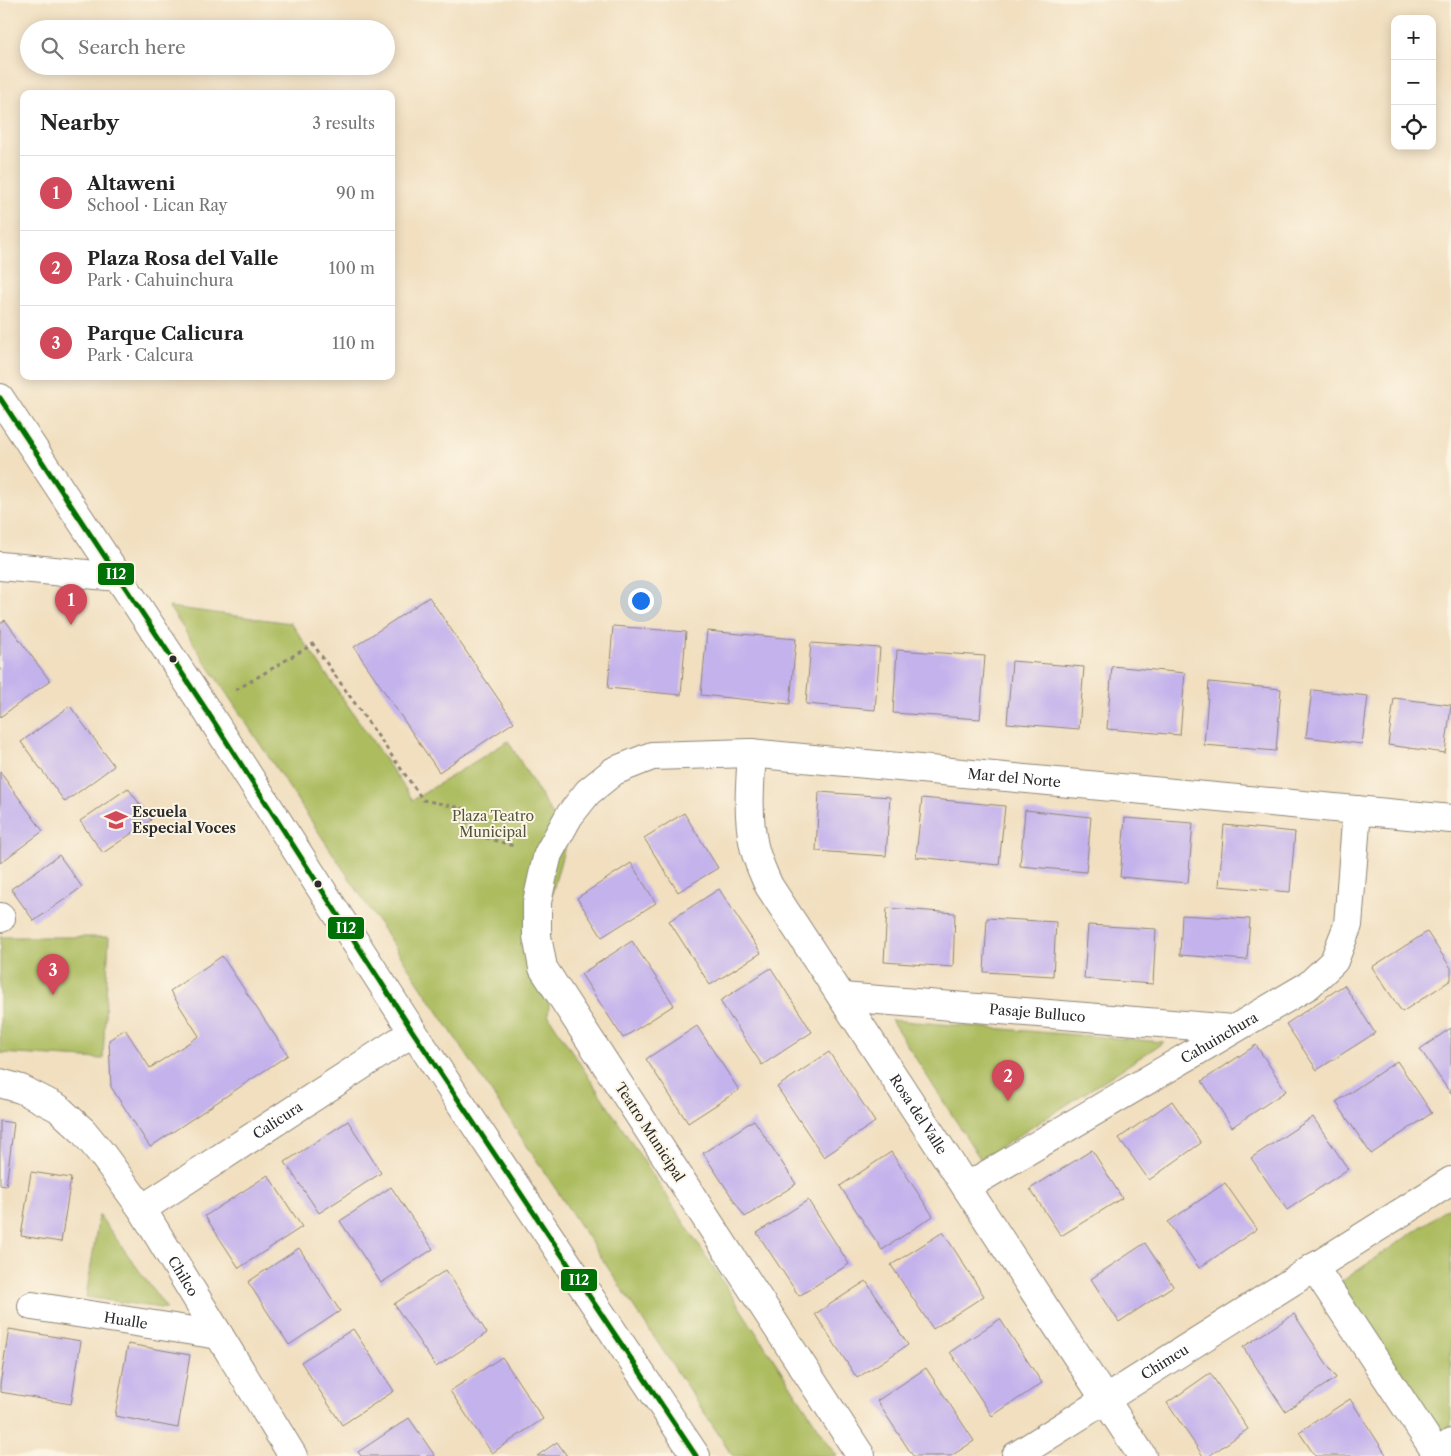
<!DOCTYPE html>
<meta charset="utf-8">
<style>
:root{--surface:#fff;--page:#f6f6f6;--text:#222;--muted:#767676;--line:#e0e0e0;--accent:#d1495b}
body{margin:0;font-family:"Libre Caslon Text",serif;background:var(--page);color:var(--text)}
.controls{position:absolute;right:15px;top:15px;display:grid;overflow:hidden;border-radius:10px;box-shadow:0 2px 12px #0003}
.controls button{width:45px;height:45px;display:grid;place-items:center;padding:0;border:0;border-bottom:1px solid var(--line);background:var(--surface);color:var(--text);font:25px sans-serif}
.you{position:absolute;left:640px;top:600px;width:18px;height:18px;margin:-12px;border:4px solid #fff;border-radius:50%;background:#1a73e8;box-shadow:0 0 0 8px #1a73e833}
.badge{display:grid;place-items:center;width:32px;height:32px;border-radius:50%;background:var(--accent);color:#fff;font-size:16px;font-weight:700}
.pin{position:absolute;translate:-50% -41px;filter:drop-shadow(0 1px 2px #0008)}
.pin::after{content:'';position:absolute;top:26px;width:18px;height:15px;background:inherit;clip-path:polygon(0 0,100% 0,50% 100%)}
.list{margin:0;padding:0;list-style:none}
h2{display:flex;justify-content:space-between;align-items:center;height:65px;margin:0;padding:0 20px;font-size:21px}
h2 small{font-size:16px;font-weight:400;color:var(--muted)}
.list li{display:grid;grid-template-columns:32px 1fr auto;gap:15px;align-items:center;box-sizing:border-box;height:75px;padding:0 20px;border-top:1px solid var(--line)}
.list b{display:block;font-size:19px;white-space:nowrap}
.list p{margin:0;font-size:16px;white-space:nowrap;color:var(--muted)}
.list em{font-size:16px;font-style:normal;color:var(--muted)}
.icon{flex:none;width:28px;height:28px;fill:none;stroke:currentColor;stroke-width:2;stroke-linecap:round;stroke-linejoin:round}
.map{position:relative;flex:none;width:1451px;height:1456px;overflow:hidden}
.search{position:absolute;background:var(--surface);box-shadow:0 2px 12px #0003;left:20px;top:20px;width:375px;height:55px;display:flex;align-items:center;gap:12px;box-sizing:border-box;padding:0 18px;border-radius:28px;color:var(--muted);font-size:19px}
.panel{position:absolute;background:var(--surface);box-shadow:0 2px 12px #0003;left:20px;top:90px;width:375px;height:290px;border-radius:10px}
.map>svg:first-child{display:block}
</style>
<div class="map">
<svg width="1451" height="1456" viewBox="0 0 1451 1456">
<rect width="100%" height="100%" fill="#fcf5e5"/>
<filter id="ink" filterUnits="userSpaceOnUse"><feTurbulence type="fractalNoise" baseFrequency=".02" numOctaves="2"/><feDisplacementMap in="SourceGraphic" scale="10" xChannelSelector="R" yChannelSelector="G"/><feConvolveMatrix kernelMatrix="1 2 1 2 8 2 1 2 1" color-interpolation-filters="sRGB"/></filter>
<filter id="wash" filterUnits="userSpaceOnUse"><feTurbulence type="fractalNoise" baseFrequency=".0096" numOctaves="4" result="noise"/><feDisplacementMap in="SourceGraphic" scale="20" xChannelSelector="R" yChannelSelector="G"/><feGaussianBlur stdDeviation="1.12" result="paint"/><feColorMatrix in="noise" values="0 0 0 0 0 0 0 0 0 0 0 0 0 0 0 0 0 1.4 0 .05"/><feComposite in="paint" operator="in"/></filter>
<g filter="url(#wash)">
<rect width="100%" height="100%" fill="#f1dfc0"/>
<path fill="#acbc5f" stroke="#6c7445" d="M169 607 291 623 413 800 508 741 567 839 547 911 550 995 548 1015 837 1456H733Z
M0 937H109L103 1059 0 1053Z
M891 1020 1164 1042 981 1160Z
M1451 1206V1432L1444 1437 1338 1284Z
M99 1215 167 1309 86 1297Z"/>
<g id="blocks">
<path fill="#c4b2ec" d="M429 597 514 722 439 772 354 647Z
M5 620 50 681 0 717V624Z
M613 626 686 632 681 695 608 688Z
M707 631 796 639 790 704 701 695Z
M811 643 880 648 875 710 806 704Z
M897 650 985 656 980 719 893 713Z
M1012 661 1084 667 1079 729 1007 723Z
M1112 666 1185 673 1180 735 1107 729Z
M1209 682 1281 689 1276 751 1204 745Z
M1312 690 1368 696 1362 744 1306 737Z
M1394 698 1451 705 1445 753 1388 745Z
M70 706 114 766 65 802 21 742Z
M0 772 43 831 0 863Z
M128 788 151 820 103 853 80 821Z
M819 792 890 797 886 856 816 851Z
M922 798 1005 806 999 865 916 857Z
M1025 810 1091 817 1086 872 1020 866Z
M684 813 718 868 678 892 644 838Z
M1125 818 1193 823 1188 883 1120 877Z
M1224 825 1295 832 1290 892 1219 886Z
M59 855 82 887 34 921 11 889Z
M631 863 656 903 602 937 577 898Z
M719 889 761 953 710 985 669 921Z
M887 908 955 913 953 967 884 962Z
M1182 915 1250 919 1247 960 1180 955Z
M987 918 1056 922 1053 976 984 972Z
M1088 925 1156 929 1153 984 1084 979Z
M1427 932 1451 968V980L1402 1012 1372 967Z
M632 941 674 1005 623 1038 581 974Z
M222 956 288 1055 150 1147 111 1087 109 1040 125 1029 150 1068 199 1036 170 991Z
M771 968 812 1032 762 1065 720 1001Z
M1344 985 1375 1033 1317 1070 1286 1024Z
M697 1026 739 1090 688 1123 646 1059Z
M1451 1028V1094L1420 1049Z
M1256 1045 1286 1091 1232 1127 1202 1081Z
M829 1052 875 1122 824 1157 777 1087Z
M1397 1061 1432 1113 1371 1154 1336 1102Z
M1172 1101 1201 1143 1149 1180 1119 1138Z
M1313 1117 1348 1169 1287 1210 1251 1158Z
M754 1120 796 1184 745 1217 703 1153Z
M0 1121 14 1123 6 1186 0 1185Z
M348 1121 381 1173 319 1213 285 1162Z
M1092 1150 1122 1198 1061 1236 1030 1189Z
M891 1152 933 1216 882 1250 840 1186Z
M31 1172 71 1178 61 1242 21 1236Z
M268 1175 302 1227 239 1268 205 1216Z
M1225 1183 1257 1229 1199 1268 1168 1222Z
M391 1187 433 1249 381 1283 340 1221Z
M808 1200 849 1264 799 1296 757 1233Z
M943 1232 984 1296 933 1329 891 1265Z
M1145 1243 1173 1286 1119 1322 1091 1279Z
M299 1248 340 1311 289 1345 248 1282Z
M446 1270 487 1333 436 1367 394 1304Z
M866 1281 908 1345 857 1378 815 1314Z
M1294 1314 1336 1378 1285 1411 1243 1347Z
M1000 1319 1042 1383 992 1416 950 1352Z
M9 1329 81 1341 71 1404 0 1392V1385Z
M353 1329 394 1391 342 1425 301 1362Z
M128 1344 190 1355 178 1428 115 1416Z
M502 1357 543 1419 492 1453 450 1391Z
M926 1368 974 1441 951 1456H913L877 1401Z
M1210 1373 1248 1429 1209 1456H1203L1167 1403Z
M1350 1399 1387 1456H1315L1299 1432Z
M409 1418 435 1456H361L358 1452Z
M557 1442 567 1456H537Z"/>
</g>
</g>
<g filter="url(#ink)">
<use href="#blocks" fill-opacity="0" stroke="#8e8576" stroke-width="1"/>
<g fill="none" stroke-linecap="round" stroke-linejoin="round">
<defs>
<g id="minor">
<path d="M0 398 205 708 413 1032 696 1456"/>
<path d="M0 566 118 577"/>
<path id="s1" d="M752 753C750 783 747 816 754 846 757 860 763 873 769 886L1142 1456"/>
<path d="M0 917 1 918"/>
<path id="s2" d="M842 997 1233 1029"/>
<path id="s3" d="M0 1083 21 1089 58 1108 83 1131 102 1154 142 1209 293 1456"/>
<path id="s4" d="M966 1187 1309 985 1334 961 1348 925 1357 810"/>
<path id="s5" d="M142 1209 413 1032"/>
<path d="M1314 1267 1437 1454 1451 1443"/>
<path id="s6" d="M32 1306 219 1335"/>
<path id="s7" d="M861 1456 543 968 537 936V902L544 870 548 854 569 816 588 792 614 771 652 756 750 753 1451 819"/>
<path id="s8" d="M1016 1456 1451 1181"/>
</g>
</defs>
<use href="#minor" stroke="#8e8576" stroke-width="30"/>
<path stroke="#8e8576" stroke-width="3" stroke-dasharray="4 4" stroke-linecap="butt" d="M236 690 313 644 423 800 467 809V832L514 846"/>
<use href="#minor" stroke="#fff" stroke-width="28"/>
<defs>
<path id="bus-1" d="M0 398 205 708 413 1032 696 1456"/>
</defs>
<use href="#bus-1" stroke="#fcf5e5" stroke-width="9"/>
<use href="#bus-1" stroke="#007106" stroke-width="5"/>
</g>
</g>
<defs>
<symbol id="school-bare" viewBox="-9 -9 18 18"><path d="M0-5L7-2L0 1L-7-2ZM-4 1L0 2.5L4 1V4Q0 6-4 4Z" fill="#d1495b" stroke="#fcf5e5" stroke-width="2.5" paint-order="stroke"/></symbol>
</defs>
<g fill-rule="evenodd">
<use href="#school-bare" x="100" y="804" width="32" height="32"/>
</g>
<g fill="#2b2b2b" stroke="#fcf5e5" stroke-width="2">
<circle cx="173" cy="659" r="4.5"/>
<circle cx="318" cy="884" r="4.5"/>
</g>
<g text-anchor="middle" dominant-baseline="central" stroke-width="4" stroke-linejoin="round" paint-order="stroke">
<g font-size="14" fill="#2b2b2b" stroke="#fcf5e5">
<text stroke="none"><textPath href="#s7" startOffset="1210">Mar del Norte</textPath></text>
<text stroke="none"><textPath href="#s2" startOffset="196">Pasaje Bulluco</textPath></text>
<text stroke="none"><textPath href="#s4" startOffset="294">Cahuinchura</textPath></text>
<text stroke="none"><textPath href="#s1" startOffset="409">Rosa del Valle</textPath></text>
<text stroke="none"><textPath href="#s5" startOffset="162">Calicura</textPath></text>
<text transform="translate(650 1132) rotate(57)">Teatro Municipal</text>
<text stroke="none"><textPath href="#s3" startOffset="274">Chilco</textPath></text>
<text stroke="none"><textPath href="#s6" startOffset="95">Hualle</textPath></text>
<text stroke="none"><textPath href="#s8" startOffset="176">Chimcu</textPath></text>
</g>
<g font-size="14" font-weight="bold" fill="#2b2b2b" stroke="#fcf5e5" text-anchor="start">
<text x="132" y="812">Escuela<tspan x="132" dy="16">Especial Voces</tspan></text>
</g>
<g font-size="14" fill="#52563b" stroke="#fcf5e5">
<text x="493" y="816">Plaza Teatro<tspan x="493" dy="16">Municipal</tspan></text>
</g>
</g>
<g stroke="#fcf5e5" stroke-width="2">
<rect x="97" y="562" width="38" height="24" rx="5" fill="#007106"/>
<rect x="327" y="916" width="38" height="24" rx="5" fill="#007106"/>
<rect x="560" y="1268" width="38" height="24" rx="5" fill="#007106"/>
</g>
<g font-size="14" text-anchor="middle" font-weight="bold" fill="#fff">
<text x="116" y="579">I12</text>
<text x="346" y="933">I12</text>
<text x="579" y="1285">I12</text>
</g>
</svg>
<div class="controls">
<button>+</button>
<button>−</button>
<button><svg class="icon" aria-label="locate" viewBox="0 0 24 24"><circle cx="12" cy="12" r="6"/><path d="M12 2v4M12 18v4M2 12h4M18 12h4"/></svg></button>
</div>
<div class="you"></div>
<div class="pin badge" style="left:71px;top:625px">1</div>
<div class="pin badge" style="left:1008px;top:1101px">2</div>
<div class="pin badge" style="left:53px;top:995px">3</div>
<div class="search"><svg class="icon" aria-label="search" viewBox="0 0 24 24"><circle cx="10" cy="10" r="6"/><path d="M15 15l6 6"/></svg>Search here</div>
<section class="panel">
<h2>Nearby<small>3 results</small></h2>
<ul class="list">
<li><span class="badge">1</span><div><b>Altaweni</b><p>School · Lican Ray</p></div><em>90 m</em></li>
<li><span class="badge">2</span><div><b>Plaza Rosa del Valle</b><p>Park · Cahuinchura</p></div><em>100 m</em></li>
<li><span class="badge">3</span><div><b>Parque Calicura</b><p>Park · Calcura</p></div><em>110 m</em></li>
</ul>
</section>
</div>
